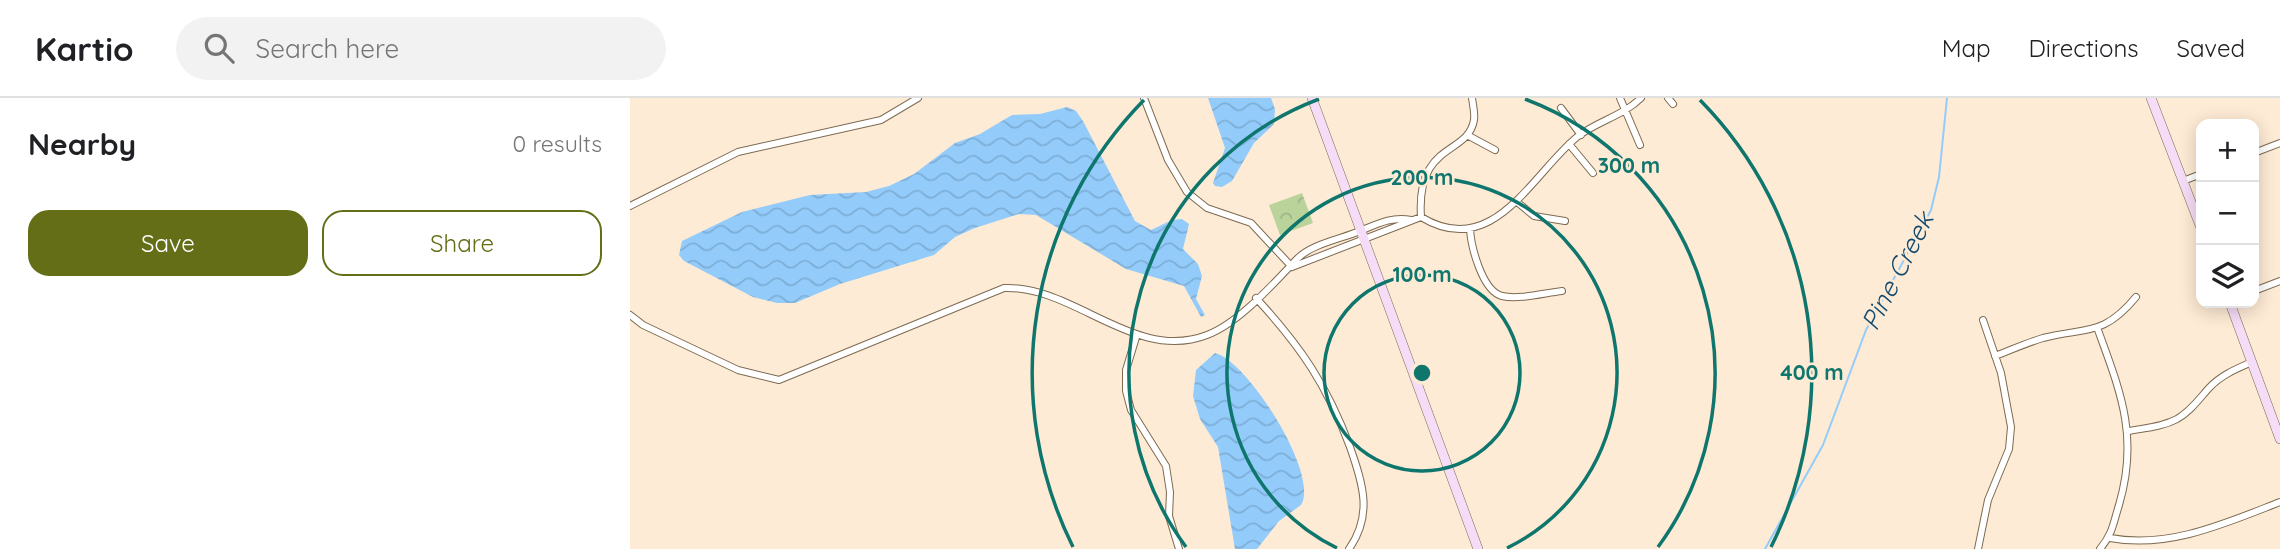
<!DOCTYPE html>
<meta charset="utf-8">
<style>
:root{--surface:#fff;--page:#f2f2f2;--text:#202124;--muted:#757577;--line:#e0e0e0;--accent:#646e17}
body{margin:0;font-family:Quicksand,sans-serif;background:var(--page);color:var(--text)}
.controls{position:absolute;right:21px;top:21px;display:grid;overflow:hidden;border-radius:14px;box-shadow:0 4px 18px #0003}
.controls button{width:63px;height:63px;display:grid;place-items:center;padding:0;border:0;border-bottom:2px solid var(--line);background:var(--surface);color:var(--text);font:35px sans-serif}
.list{margin:0;padding:0;list-style:none}
h2{display:flex;justify-content:space-between;align-items:center;height:91px;margin:0;padding:0 28px;font-size:30px}
h2 small{font-size:23px;font-weight:400;color:var(--muted)}
.actions{display:flex;gap:14px;padding:21px 28px}
.actions a{flex:1;padding:16px 0;border:2px solid var(--accent);border-radius:21px;text-align:center;font-size:24px;color:var(--accent)}
.actions .main{background:var(--accent);color:#fff}
.icon{flex:none;width:38px;height:38px;fill:none;stroke:currentColor;stroke-width:2;stroke-linecap:round;stroke-linejoin:round}
.map{position:relative;flex:none;width:1650px;height:451px;overflow:hidden}
header{display:flex;align-items:center;gap:42px;box-sizing:border-box;height:98px;padding:0 35px;background:var(--surface);border-bottom:2px solid var(--line)}
header strong{font-size:33px}
nav{display:flex;gap:38px;margin-inline-start:auto;font-size:24px}
.search{width:490px;height:63px;background:var(--page);display:flex;align-items:center;gap:18px;box-sizing:border-box;padding:0 24px;border-radius:38px;color:var(--muted);font-size:26px}
main{display:flex}
aside{flex:1;background:var(--surface)}
.map>svg:first-child{display:block}
</style>
<header>
<strong>Kartio</strong>
<div class="search"><svg class="icon" aria-label="search" viewBox="0 0 24 24"><circle cx="10" cy="10" r="6"/><path d="M15 15l6 6"/></svg>Search here</div>
<nav><a>Map</a><a>Directions</a><a>Saved</a></nav>
</header>
<main>
<aside>
<h2>Nearby<small>0 results</small></h2>
<ul class="list">
</ul>
<div class="actions"><a class="main">Save</a><a>Share</a></div>
</aside>
<div class="map">
<svg width="1650" height="451" viewBox="0 0 1650 451">
<defs>
<pattern id="park-crowns" width="20" height="18" patternUnits="userSpaceOnUse" patternTransform="scale(1.75)"><rect width="20" height="18" fill="#bad39b"/><path d="M2 6a3 3 0 1 1 6 0M12 15a3 3 0 1 1 6 0" fill="none" stroke="#9fb484"/></pattern>
<pattern id="water-waves" width="16" height="10" patternUnits="userSpaceOnUse" patternTransform="scale(1.75)"><rect width="16" height="10" fill="#93ccfb"/><path d="M0 5q4-4 8 0t8 0" fill="none" stroke="#7eaed6"/></pattern>
</defs>
<rect width="100%" height="100%" fill="#feebd5"/>
<path fill="url(#park-crowns)" d="M672 95 683 125 650 137 639 107Z"/>
<path fill="url(#water-waves)" d="M578 0H641L645 11 644 26 624 45 602 83 592 89 585 88 583 85 595 50Z
M437 9 446 13 453 23 505 123 521 132 542 122 552 121 559 126 553 151 568 166 572 178 566 201 575 217 571 219 554 188 496 171 406 117 389 116 345 130 325 139 304 157 210 186 165 205H147L123 199 54 163 49 157 52 143 112 114 180 97 236 94 259 88 284 76 325 45 350 36 382 17 410 16Z
M585 255C618 263 690 377 671 407L649 423 627 451H605L588 349 570 321 563 298 566 272Z"/>
<g fill="none" stroke-linecap="round" stroke-linejoin="round">
<path stroke="#93ccfb" stroke-width="2" d="M1135 451 1193 347 1236 232 1301 112 1309 79 1317 0"/>
<defs>
<path id="street" d="M514 0 538 62 557 94 577 110 621 125 662 169
M990 0 1010 47
M1038 0 1043 6
M931 10 951 37
M837 37 865 52
M939 46 963 75
M1624 55 1650 45
M1553 83 1571 76
M887 104 904 118 935 123
M0 108 108 54 251 22 288 0
M791 119C786 43 838 58 844 22 845 16 843 7 842 0
M840 131C841 148 852 193 872 198 889 202 914 195 932 193
M662 169 791 119C863 163 902 76 947 39 967 23 993 18 1011 0
M1624 193 1650 183
M626 200C671 249 697 287 720 349 733 386 743 417 719 451
M0 217 13 227 108 272 149 282 374 190C444 187 505 265 577 237 609 225 644 185 667 161 681 146 711 141 730 133 747 126 762 118 781 122
M1468 232C1491 295 1509 339 1489 407 1483 426 1483 435 1470 451
M507 236 496 272V293L501 312 536 368 540 394 539 418 549 451
M1365 258C1381 252 1396 245 1413 240 1456 229 1473 239 1506 199
M1499 333C1515 330 1532 329 1547 321 1561 313 1569 301 1579 290 1591 277 1606 271 1622 264
M1480 440C1539 451 1596 425 1650 404
M1348 451 1358 402 1379 351 1381 329 1371 275 1353 222"/>
<path id="secondary" d="M682 0 848 451
M1521 0 1571 130
M1600 205 1650 341"/>
</defs>
<use href="#street" stroke="#7d6a51" stroke-width="8"/>
<use href="#secondary" stroke="#7d6a51" stroke-width="10"/>
<use href="#street" stroke="#fff" stroke-width="6"/>
<use href="#secondary" stroke="#f6ddf7" stroke-width="9"/>
</g>
<g fill="none" stroke="#0f766e" stroke-width="3.5">
<circle cx="792" cy="275" r="98"/>
<path d="M707 450A195 195 0 1 1 877 450"/>
<path d="M556 449A293 293 0 0 1 689 1M895 1A293 293 0 0 1 1028 449"/>
<path d="M443 449A390 390 0 0 1 514 2M1070 2A390 390 0 0 1 1141 449"/>
</g>
<g text-anchor="middle" dominant-baseline="central" stroke-width="5" stroke-linejoin="round" paint-order="stroke">
<g font-size="26" font-style="italic" fill="#11496f" stroke="#feebd5">
<text transform="translate(1267 173) rotate(-63)">Pine Creek</text>
</g>
</g>
<circle cx="792" cy="275" r="10" fill="#0f766e" stroke="#feebd5" stroke-width="3.5"/>
<g font-size="21" text-anchor="middle" font-weight="bold" fill="#0f766e" stroke="#feebd5" stroke-width="5" stroke-linejoin="round" paint-order="stroke">
<text x="999" y="75">300 m</text>
<text x="792" y="87">200 m</text>
<text x="792" y="184">100 m</text>
<text x="1182" y="282">400 m</text>
</g>
</svg>
<div class="controls">
<button>+</button>
<button>−</button>
<button><svg class="icon" aria-label="layers" viewBox="0 0 24 24"><path d="M12 4l9 5-9 5-9-5zM3 14l9 5 9-5"/></svg></button>
</div>
</div>
</main>
